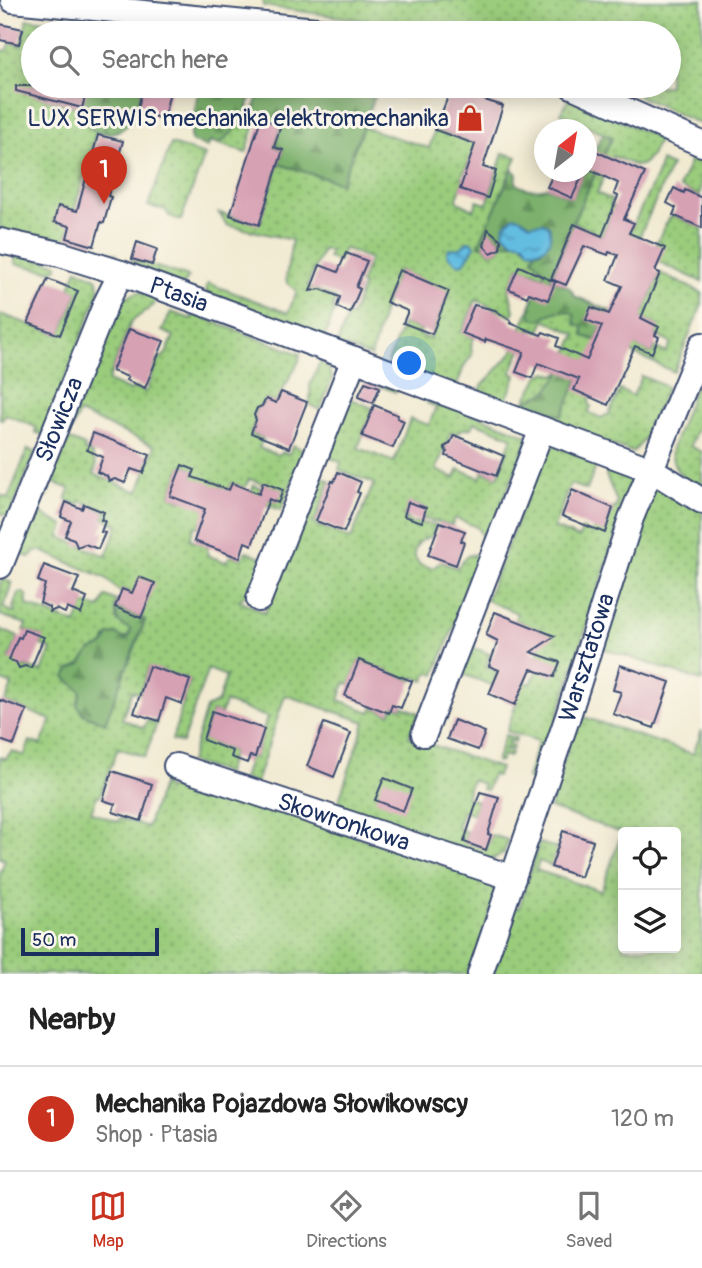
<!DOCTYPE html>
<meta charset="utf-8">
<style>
:root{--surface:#fff;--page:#f2f2f2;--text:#222;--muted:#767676;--line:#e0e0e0;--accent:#c8321e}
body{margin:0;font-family:Pangolin,sans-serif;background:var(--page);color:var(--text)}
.controls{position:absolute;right:21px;bottom:21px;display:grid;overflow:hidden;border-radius:7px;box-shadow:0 4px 18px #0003}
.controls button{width:63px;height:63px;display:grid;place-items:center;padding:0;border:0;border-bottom:2px solid var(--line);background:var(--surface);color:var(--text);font:35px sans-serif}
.compass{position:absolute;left:534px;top:119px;width:63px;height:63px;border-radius:50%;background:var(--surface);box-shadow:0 4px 18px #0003;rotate:31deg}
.scale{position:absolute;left:21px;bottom:18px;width:138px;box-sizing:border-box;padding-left:7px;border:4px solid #1b2f5e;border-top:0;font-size:19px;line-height:24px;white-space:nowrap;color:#1b2f5e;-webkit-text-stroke:5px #fbf7ec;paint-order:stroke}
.you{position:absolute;left:410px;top:364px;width:24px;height:24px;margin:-18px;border:5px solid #fff;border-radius:50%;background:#1a73e8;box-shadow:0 0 0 10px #1a73e833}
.badge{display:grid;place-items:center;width:46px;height:46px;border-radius:50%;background:var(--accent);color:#fff;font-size:23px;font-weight:700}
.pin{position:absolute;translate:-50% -58px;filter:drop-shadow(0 2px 4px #0008)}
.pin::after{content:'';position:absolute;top:37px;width:24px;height:21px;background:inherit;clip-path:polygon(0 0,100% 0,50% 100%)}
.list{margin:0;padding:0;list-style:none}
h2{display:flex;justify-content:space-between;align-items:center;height:91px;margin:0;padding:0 28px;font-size:30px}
h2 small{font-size:23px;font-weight:400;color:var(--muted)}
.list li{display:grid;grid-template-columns:46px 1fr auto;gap:21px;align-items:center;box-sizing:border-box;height:105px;padding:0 28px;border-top:2px solid var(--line)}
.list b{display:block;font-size:26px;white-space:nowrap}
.list p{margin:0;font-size:23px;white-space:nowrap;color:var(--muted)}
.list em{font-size:23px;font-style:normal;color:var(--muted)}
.icon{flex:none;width:38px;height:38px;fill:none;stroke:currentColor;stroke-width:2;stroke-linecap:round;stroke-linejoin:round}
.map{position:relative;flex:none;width:702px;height:974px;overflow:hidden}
.search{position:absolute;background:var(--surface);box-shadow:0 4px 18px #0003;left:21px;right:21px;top:21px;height:77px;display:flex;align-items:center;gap:18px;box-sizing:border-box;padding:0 24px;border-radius:38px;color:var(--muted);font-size:26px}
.sheet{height:196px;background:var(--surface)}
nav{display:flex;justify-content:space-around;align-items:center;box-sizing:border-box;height:98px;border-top:2px solid var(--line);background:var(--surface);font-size:19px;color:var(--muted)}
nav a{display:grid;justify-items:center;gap:4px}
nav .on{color:var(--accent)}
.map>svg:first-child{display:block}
</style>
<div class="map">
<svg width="702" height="974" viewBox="0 0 702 974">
<defs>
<pattern id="grass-dots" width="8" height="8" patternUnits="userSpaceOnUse" patternTransform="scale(1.75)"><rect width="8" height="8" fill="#9acc7c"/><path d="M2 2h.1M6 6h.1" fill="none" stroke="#7da669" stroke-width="1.8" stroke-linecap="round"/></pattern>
<pattern id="forest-firs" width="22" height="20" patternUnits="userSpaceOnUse" patternTransform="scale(1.75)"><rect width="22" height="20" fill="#7bb06c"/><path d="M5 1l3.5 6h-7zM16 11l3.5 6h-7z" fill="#64905c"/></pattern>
<pattern id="water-ripples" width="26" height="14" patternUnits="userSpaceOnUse" patternTransform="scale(1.75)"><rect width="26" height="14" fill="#63bde1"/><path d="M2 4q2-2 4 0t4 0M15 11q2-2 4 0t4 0" fill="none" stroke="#519aba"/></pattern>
</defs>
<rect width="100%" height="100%" fill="#fbf7ec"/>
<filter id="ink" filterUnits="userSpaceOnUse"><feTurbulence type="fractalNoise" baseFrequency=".0143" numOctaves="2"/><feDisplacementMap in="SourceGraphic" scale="14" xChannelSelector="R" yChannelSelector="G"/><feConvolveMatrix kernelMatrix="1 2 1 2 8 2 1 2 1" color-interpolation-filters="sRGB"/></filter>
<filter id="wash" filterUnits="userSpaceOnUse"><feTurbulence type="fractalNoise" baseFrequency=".00686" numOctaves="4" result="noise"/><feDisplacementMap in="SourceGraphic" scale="28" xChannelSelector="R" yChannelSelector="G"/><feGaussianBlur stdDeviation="1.57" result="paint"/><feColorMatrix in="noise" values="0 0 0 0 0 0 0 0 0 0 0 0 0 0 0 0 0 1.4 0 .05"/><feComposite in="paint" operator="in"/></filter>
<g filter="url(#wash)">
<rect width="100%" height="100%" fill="#f1ead1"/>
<path fill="url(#grass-dots)" stroke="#5a7e6d" stroke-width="2" fill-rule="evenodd" d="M264 0H702V125L617 86H669V33H454L263 6Z
M27 19 90 25 87 33H33V86H36L34 95 82 108 87 123 96 132 67 237 117 254 113 262 0 234V50L7 51 11 42 21 46Z
M570 96 659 139 651 156 642 165 636 166 613 156 597 193 612 200 610 205 623 211 611 213 602 236 573 222 612 138 561 113Z
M244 120 255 124 246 153 219 144Z
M363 127 429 148 435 130 489 148 472 163 469 162 461 177 464 179 457 198 458 202 474 210 477 201 487 204 503 153 517 157 479 245 484 246 491 253 500 249 501 240 505 244 521 241 529 250 536 251 533 255 539 266 545 271 543 276 519 266 509 289 514 311 511 316 476 300 462 332 474 338 471 345 472 355 464 366 456 389 388 363 403 323 421 330 419 335 430 339 449 292 399 270 386 302 371 357 337 344 348 315 352 316 363 286 360 284 370 259 344 248 338 262 328 257 330 251 323 249 307 286 336 299 332 308 335 309 324 339 207 296 206 289 208 283 288 313 297 291 287 283 286 277 292 240 227 225 219 213 259 224 279 164 341 183Z
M171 144 205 155 181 220 169 216 166 210 148 206Z
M693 155 702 159 700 197 679 187Z
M661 161 671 166 633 251 623 246 657 175Z
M673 215 702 228V282L659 262 656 244 668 220Z
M15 253 58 264 57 268 51 271 15 264Z
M132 259 189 277 182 287 131 268Z
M77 269 96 278 100 289 43 435 35 432 36 427 5 414 2 420 0 419V314L60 335 78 292 70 288Z
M660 273 702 293V304L674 372 606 341 589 402 591 407 588 412 601 418 609 414 620 390 633 396 642 376 667 387 643 441 633 452 519 412 539 376 547 372 554 375 559 373 576 334 545 320 540 331 530 328 511 373 516 375 504 406 478 397 482 386 512 353 540 282 611 311 625 341 652 353 655 347 666 353 671 343 655 335 658 326 639 317 644 311Z
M139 292 157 296 154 305 131 322 108 381 130 391 134 388 146 392 158 360 166 354 174 336 162 331 171 312 191 319 193 314 300 354 299 361 276 403 266 399 262 406 257 408 254 415 256 420 251 433 263 438 259 448 278 455 283 452 289 454 293 445 304 450 281 510 249 498 254 485 261 488 259 495 277 503 282 490 249 479 245 488 232 483 229 490 199 527 195 526 190 539 208 546 207 552 209 556 225 562 232 555 242 559 246 551 263 558 250 592 239 600 265 613 318 475 330 481 314 524 351 539 374 483 339 470 341 462 322 454 351 381 364 372 399 386 396 392 362 379 352 386 348 398 373 408 358 448 394 462 410 419 429 425 436 407 427 403 430 396 526 435 528 439 487 540 483 538 477 527 455 518 452 525 423 519 426 508 409 503 404 516 409 522 436 525 432 536C417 540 408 551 420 565L433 568 441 562 457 568 466 556 482 553 435 675 428 672 424 681 414 677 412 681 359 660 350 684 345 683 339 700 370 712 373 707 390 714 394 706 401 708 402 706 419 713 409 737 500 768 497 776 492 775 487 790 482 789 483 784 472 780 466 797 477 801 474 814 463 810 457 828 467 832 464 842 486 849 491 835 508 840 504 853 489 861 336 809 365 722 285 695 256 783 243 779 250 756 255 757 267 717 225 702 221 714 212 711 203 739 233 751 226 773 190 762 206 708 218 702 226 676 208 669 182 743 172 740 190 680 149 667 140 693 132 691 122 719 144 728 147 720 157 723 145 757 118 748 100 796H97L91 812 118 822 120 818 147 827 163 782 167 790 185 780 488 880 496 890 472 974H0V873L5 860 0 858V757L5 759 12 751 24 756 30 741 41 745 51 720 5 702 12 685 0 680V629L18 637 9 659 17 662 21 667 24 666 42 672 51 649 41 645 43 637 24 630 26 624 0 615V584L2 579 12 583 3 608 16 613 13 607 18 593 22 592 27 596V605L76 624 84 604 100 608 106 596 117 601 115 607 117 620 131 630V633L125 639 106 638 104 645 131 658 145 621 141 618 148 600 123 589 121 593 106 578 41 551 37 550 29 557 13 550 31 508 64 526 60 537 106 556 118 525 103 518 106 511 81 501 79 505 66 500 70 489 52 482 46 497 37 493 50 462 59 464 68 439 85 446 84 450 92 454 96 465 94 474 138 492 155 446 79 413 72 429 64 426 110 314 122 298ZM474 422 512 437 498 477 483 472 480 478 459 469 455 478 436 470 451 432 456 434 463 429 471 428ZM182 465 195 470 182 501 170 496Z
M320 362 327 365 332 378 320 410 310 405V385Z
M702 367V425L699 424 690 446 702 452V489C683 480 674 473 671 451Z
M554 445 597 463 587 490 570 484 554 528 579 538 582 529 592 533 596 525 606 529 613 508H616L617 502 606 475 609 466 630 473 632 484 537 781 527 778 538 741 507 731 517 700 516 679 531 684 537 670 532 667 546 633 515 620 517 613 486 600 547 446Z
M28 449 35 452 9 517 0 513V495L8 498Z
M654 486 702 508V681L599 647Z
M469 646 490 654 486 667 514 678 509 692 460 673Z
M578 715 693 754 702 730V974H488L510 906 519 908 539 843 557 848 552 866 539 861 536 870 601 891 622 833 550 808ZM623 832H676V948H623Z
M505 735 516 738 515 742 509 740 508 743 513 746 512 750 506 748 504 750 511 753 509 757 503 755 500 762 496 761Z"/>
<path fill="url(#forest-firs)" stroke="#4b7065" stroke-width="2" d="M117 27 123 28 186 32 112 33Z
M87 86H143C141 96 140 109 134 118 118 141 83 139 82 108 82 101 86 92 87 86Z
M199 86H252L247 114 240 125 223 141 219 144 210 141 208 147 192 142 190 137Z
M258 86H379L341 183 279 164 283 150 274 147 281 125 254 116Z
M605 134 612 137 573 222 551 279 569 287 576 297 608 311 596 340 583 336V327L575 324 574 314C562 307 550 313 539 320L531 318 530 307 545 271 533 259 536 251H541L548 243 550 227 547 224H530L521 218 511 240 513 241 505 244 494 234 484 246 479 245 512 169 517 174 516 183C522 189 539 192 547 187L572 198 584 172H586L600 138Z
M583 369 562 416 524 402 546 392 563 370Z
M115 607 145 620 105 723 83 714 77 705 81 691 65 677 69 670 81 664 90 651 104 645 109 635 116 634 125 639 129 637 131 630 118 622Z"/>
<path fill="url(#water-ripples)" stroke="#3f76a0" stroke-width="2" d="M514 216 519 217 530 224 543 223 549 226C553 241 547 253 529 250L524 243 513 241 503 233 504 226Z
M468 241 472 242 475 246 464 263 459 264 449 257 447 253 449 249 461 248Z"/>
<g id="blocks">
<path fill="#d7a1b4" d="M0 24 23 29 19 44 0 40Z
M16 86H88L82 108 16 91Z
M143 86H171L164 119 137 112Z
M451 89 503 106 483 167 496 171 488 198 460 189 475 144 435 130Z
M261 118 281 125 274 147 283 150 259 225 230 215Z
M98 135 123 141 108 196 111 197 104 223 101 222 94 246 67 238 70 226 54 222 58 206 77 211Z
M586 147 645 173 624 219 634 223 629 233 665 248 655 271 660 273 641 318 659 327 655 335 659 337 652 353 635 346 608 405 574 390 579 379 538 363 532 378 516 372 524 352 486 339 485 342 462 333 474 305 495 310 511 321 510 323 541 335 543 332 559 338 556 346 587 360 602 326 586 320 591 307 609 314 622 286 608 280 618 255 609 252 608 255 584 246 566 285 551 279 574 224 602 236 618 196 614 194 618 183 586 168Z
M554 172H584L572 198 547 187Z
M674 188 684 193 685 190 702 198V228L673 215 676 208 667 203Z
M488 229 501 240 500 249 491 253 484 246Z
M137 242 157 249 152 265 132 259Z
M346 253 367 261 356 287 360 289 350 313 337 307 340 297 321 289 310 291 320 265 338 272Z
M519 266 555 282 548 300 529 293 527 297 509 289Z
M399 270 449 291 432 334 403 323 408 311 386 302Z
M48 279 78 291 60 335 28 323Z
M129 329 164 341 145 388 126 380 128 377 112 371Z
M365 382 380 387 373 403 358 397Z
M281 392 307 402 289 448 251 433 256 420 254 415 257 408 262 406 266 399 276 403Z
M374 405 398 415 397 418 404 421 393 448 362 436Z
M93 433 150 455 143 473 131 469 125 483 115 479 109 481 107 476 97 472 103 457 87 450Z
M454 435 504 456 496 476 446 456 447 452 444 447 450 444Z
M182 465 195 470 192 477 229 490 232 483 259 494 263 482 283 490 278 503 269 499 252 545 245 542 240 558 194 541 205 509 170 496Z
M338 472 361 482 357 492 360 493 344 532 316 521 332 481 334 482Z
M572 490 613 508 605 533 562 516Z
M66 502 82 509 84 504 104 512 101 520 105 521 101 532 105 533 98 549 85 544 77 547 74 539 65 536 71 521 61 517Z
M408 502 426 508 422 522 404 516Z
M440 522 465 531 461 541 464 542 456 565 428 555Z
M44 565 79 578 73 592 87 598 81 614 67 608 65 613 56 609 50 612 49 607 40 603 45 584 38 581Z
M139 577 155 583 141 618 115 607 122 589 132 593Z
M495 612 555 636 531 652 560 662 554 677 531 669 515 705 489 694 499 670 489 666 498 641 486 635Z
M24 630 44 637 31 668 25 666 19 668 16 662 9 660 18 637 21 638Z
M359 660 412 681 401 708 392 705 389 713 345 696Z
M620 665 670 682 654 728 613 714 621 692 613 690Z
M149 666 190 680 182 704 166 698 159 721 134 713Z
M0 700 27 710 14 745 0 740Z
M212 711 264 729 255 757 250 756 247 763 231 757 233 751 203 740Z
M454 720 485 732 478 750 447 739Z
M324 723 351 733 334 777 307 766Z
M112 771 152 784 141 821 113 812 115 804 103 800Z
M384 778 412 789 403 811 375 800Z
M480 792 499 797 488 834 491 835 486 850 464 842Z
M563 831 593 841 581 877 551 867Z"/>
</g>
</g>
<g filter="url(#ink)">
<use href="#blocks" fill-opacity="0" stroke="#3b4b6f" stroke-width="2"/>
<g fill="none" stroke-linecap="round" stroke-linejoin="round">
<defs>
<g id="minor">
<path d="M13 0 347 33"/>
<path d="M572 86 702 144"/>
<path id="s1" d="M0 241 60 254 121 273 327 349 652 470 702 501"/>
<path id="s2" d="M0 566 106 303 121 273"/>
<path d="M259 599 354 359"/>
<path d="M424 734 542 429"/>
<path id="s3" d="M176 766 513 878"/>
<path id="s4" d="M480 974 568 716 631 518 702 345"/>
</g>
</defs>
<use href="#minor" stroke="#3b4b6f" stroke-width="28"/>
<use href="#minor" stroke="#fff" stroke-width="24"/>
</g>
</g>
<defs>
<symbol id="shop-bare" viewBox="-9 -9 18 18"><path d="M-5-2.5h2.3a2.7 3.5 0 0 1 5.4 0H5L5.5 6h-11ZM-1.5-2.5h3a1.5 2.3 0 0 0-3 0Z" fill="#c8321e" stroke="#fbf7ec" stroke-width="2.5" paint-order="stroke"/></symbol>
</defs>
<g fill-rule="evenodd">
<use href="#shop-bare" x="451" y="99" width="38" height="38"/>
</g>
<g text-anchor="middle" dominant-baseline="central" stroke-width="6" stroke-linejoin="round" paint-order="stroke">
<g font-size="24" fill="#1b2f5e" stroke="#fbf7ec" text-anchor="end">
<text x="449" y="118">LUX SERWIS mechanika elektromechanika</text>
</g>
<g font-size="24" fill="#1b2f5e" stroke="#fbf7ec">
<text stroke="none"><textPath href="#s1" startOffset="187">Ptasia</textPath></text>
<text stroke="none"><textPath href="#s2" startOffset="158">Słowicza</textPath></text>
<text stroke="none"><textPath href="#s4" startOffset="334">Warsztatowa</textPath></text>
<text stroke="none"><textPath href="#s3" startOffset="177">Skowronkowa</textPath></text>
</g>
</g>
</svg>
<div class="controls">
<button><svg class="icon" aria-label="locate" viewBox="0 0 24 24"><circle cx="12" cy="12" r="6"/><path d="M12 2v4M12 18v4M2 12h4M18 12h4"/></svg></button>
<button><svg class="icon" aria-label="layers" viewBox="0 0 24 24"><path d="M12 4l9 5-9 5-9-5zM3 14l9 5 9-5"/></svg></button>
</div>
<svg class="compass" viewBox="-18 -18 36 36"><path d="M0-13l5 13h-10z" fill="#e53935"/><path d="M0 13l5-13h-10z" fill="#767676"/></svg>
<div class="scale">50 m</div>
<div class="you"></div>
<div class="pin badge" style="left:104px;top:204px">1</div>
<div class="search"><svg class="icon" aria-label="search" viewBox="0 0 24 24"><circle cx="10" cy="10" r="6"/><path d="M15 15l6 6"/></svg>Search here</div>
</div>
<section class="sheet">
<h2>Nearby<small></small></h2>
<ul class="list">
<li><span class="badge">1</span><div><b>Mechanika Pojazdowa Słowikowscy</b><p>Shop · Ptasia</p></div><em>120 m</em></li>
</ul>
</section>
<nav>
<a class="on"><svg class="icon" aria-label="map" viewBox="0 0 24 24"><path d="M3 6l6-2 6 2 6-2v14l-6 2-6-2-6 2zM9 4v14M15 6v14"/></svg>Map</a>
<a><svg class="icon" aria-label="directions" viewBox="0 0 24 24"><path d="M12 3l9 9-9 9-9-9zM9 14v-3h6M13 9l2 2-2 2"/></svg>Directions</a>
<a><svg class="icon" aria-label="saved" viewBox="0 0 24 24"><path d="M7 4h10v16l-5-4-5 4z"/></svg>Saved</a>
</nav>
